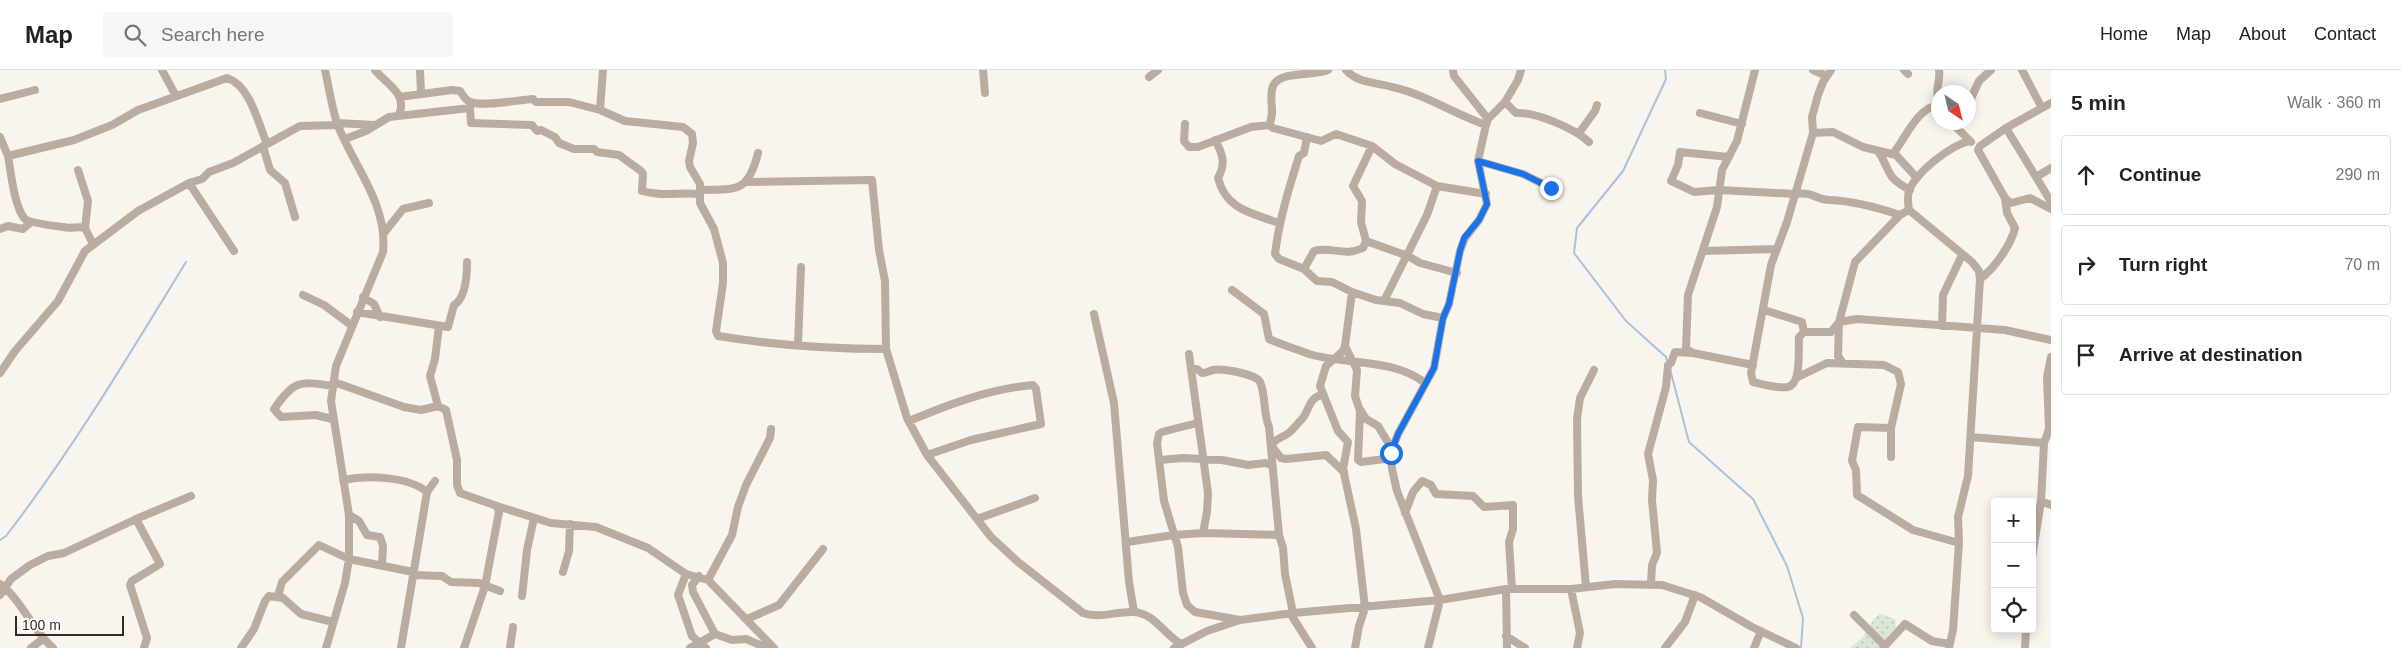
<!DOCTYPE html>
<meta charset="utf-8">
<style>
:root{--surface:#fff;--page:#f6f6f6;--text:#222;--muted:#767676;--line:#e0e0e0}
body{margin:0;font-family:Arial,sans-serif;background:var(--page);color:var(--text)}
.controls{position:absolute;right:15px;bottom:15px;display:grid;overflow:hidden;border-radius:5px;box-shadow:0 2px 12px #0003}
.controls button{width:45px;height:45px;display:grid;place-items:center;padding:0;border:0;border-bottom:1px solid var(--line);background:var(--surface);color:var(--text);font:25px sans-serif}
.compass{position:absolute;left:1931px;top:15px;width:45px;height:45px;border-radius:50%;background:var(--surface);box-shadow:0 2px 12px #0003;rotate:145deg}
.scale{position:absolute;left:15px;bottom:12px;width:109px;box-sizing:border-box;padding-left:5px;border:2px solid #352920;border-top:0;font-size:14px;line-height:18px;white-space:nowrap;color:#352920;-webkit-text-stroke:4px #fff;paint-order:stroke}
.stop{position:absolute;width:15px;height:15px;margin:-11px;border:4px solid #1a73e8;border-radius:50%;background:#fff}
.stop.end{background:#1a73e8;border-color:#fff;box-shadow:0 1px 5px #0008}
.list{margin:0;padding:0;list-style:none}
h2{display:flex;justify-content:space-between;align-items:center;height:65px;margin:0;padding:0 20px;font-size:21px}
h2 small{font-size:16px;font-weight:400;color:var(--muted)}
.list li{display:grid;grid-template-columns:32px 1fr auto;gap:15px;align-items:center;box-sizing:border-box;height:80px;margin:0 10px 10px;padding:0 10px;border:1px solid var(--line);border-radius:5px}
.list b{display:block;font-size:19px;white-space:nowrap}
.list em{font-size:16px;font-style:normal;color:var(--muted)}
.icon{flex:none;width:28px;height:28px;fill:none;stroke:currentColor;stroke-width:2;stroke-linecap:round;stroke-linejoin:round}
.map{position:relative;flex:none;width:2051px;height:578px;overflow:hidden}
header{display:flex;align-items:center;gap:30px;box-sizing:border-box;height:70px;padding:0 25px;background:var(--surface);border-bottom:1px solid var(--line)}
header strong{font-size:24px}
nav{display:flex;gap:28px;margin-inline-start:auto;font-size:18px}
.search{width:350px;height:45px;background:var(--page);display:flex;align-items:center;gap:12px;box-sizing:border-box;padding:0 18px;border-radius:5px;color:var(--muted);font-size:19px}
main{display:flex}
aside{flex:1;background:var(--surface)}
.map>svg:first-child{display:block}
</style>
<header>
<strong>Map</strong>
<div class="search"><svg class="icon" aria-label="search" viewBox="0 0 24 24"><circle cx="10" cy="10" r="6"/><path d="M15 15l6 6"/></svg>Search here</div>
<nav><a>Home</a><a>Map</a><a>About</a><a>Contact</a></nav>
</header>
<main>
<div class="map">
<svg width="2051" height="578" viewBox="0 0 2051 578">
<defs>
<pattern id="grass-dots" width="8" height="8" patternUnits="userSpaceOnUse" patternTransform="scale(1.25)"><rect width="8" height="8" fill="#d8e7d6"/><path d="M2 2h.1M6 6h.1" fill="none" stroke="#bac6b7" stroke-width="1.8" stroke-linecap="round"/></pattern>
</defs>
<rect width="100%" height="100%" fill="#faf4ef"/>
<path fill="url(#grass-dots)" d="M1880 544 1895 549 1896 557 1877 578H1850L1862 568 1874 549Z"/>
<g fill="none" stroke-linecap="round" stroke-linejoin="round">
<path stroke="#a9c2d9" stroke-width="2" d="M1665 0 1666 9 1623 101 1577 158 1574 183 1626 251 1666 287 1667 291
M1671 303 1689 372 1753 429 1787 496 1803 548 1801 578
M0 470 6 466C73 379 129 285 186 192"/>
<path stroke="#baaca1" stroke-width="8" d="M162 0 176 26
M325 0C329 18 332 39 338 56 355 98 388 135 383 182L336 296 331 331 349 445V489L345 513 326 578
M375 0C386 14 408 23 399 45
M420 0 421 24
M603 0 600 40 625 51 683 57 692 64 693 73 689 91 690 97 700 114V133L714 159 723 193V213L716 261 718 266C773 275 830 279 886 279
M983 0 985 23
M1346 0C1359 14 1375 12 1392 17 1425 24 1454 44 1486 55
M1453 0 1454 6 1488 49
M1813 0 1822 4
M1831 0 1823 12 1818 25 1812 47 1813 63 1787 152 1771 195 1751 303 1753 312C1762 314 1778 319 1788 317 1802 313 1798 279 1799 267L1804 262H1831L1839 252 1857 249 2005 260 2051 270
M1904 0 1908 4
M2022 0 2042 38
M1149 7 1158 0
M399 27 452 20 460 21C463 25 465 30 470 32 483 37 517 30 533 29L536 32H569L600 40
M1938 27C1935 18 1941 10 1939 0
M0 29 35 20
M1505 32 1516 43C1536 42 1574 58 1589 72
M2051 33 2006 58 1980 76 1978 80 2005 128 2011 133 2030 128 2051 139
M1968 35 1979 11 1991 0
M1700 43 1742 54
M1951 52 1971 72
M337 53 375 55
M1185 54 1184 71 1189 77H1198L1251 57 1269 55 1273 58 1321 71 1336 64 1372 76 1395 94 1437 116 1486 124
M1269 55C1276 41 1268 29 1273 16 1280 0 1314 7 1328 0
M2006 58 2036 107
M1579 63 1595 41 1597 35
M1813 63 1833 62 1863 77 1896 85 1917 108
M0 67 8 86 74 70 112 55 138 40 227 8C250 15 258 53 267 74
M1307 67 1304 83 1299 86C1289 118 1279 150 1275 184L1279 189 1304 199 1317 211 1332 212 1352 222 1376 230 1400 233 1423 244 1443 248
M345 69 366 61 389 47 470 38 471 53 532 55 537 61 541 60 555 67 559 73 574 79H594L597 82 619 85 641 101 643 104 642 121C664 127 679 122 700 124
M1215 70C1223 84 1226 94 1218 108 1226 140 1252 143 1279 153
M263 76 270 100 285 113 295 147
M1372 76 1353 116 1362 131 1361 152 1366 171 1408 186 1420 193 1457 203
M1878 81C1892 102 1884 106 1910 120
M1896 85 1895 81C1905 68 1920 35 1938 36
M8 86C11 102 14 137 25 149 30 153 55 156 63 157 71 159 77 156 85 158
M1729 87 1680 82 1678 95 1671 111 1694 122 1719 120 1795 124C1813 121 1816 130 1830 130 1854 131 1876 137 1900 145
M1478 91 1523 104 1551 118
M2051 98 2036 107 2051 132
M78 100 88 131 85 158 93 174
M745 112 872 110 879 180 885 211 886 279 907 348 927 385 991 467 1018 492 1083 543C1100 549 1116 541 1134 542 1156 544 1163 564 1181 574
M189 113 234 181
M700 120C737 119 748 123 758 83
M0 159 8 156 23 159 31 152
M384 163 403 139 429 133
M1703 181 1776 179
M1304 199 1314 181C1331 176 1344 187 1363 178L1366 171
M1980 209C1994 199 2011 175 2015 158L2007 143 2005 128
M1232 220 1264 244 1269 269C1282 275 1296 279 1309 284 1346 295 1393 288 1425 313
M1352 222 1345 276 1343 281 1326 296 1320 316 1338 361 1348 372 1343 399 1356 459 1365 538 1359 556 1355 578
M303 225 324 235 351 255
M363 227 374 234 380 247
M1384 231 1427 145 1437 116
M1764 240 1802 252 1804 262
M357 242 448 257 454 235C466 228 467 205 467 192
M1094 244 1114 333 1129 512 1134 542
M1942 256 1943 225 1962 185
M798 275 801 197
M1345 276 1357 300 1355 326 1359 338 1366 349 1378 356 1392 379
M1189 284 1208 423 1207 442 1203 463
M1843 293 1838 286 1839 252 1855 192 1900 145 1909 140
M1753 295 1693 283 1686 279 1688 225 1717 137 1722 100 1737 71 1755 0
M1191 299H1197L1202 303C1207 303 1209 301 1213 300 1221 298 1257 304 1260 312 1266 325 1263 343 1269 357L1279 465 1283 478 1285 504 1293 543
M0 303 15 281 58 231 85 181 138 141 189 113 202 109 209 102 233 93 300 56 338 55
M1798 307 1827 293 1884 295 1898 302 1901 314 1891 358 1858 357 1852 391 1856 400 1857 425 1913 460 1959 473
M334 312 404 337 421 340 438 336 446 340 457 390V415L460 423 497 436 499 442 485 516 464 578
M1322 325C1309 327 1309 341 1302 349 1298 353 1294 358 1291 361 1285 367 1276 368 1271 375L1281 388 1286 389 1326 385 1344 402
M438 336 430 306 435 289 439 256
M1360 341 1358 390 1361 392 1385 389 1391 383
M332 349 316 345 281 347 274 339C295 310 299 311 333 316
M909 351C950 334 989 319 1033 315L1036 319 1041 354 971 370 927 385
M1197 353 1162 362 1159 364 1157 373 1164 431 1178 477 1183 523 1187 535 1195 542 1240 550
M1971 367 2044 373
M1891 387V358
M1160 390 1183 388 1222 390 1248 395 1266 393 1272 396
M343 410C366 405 408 406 427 422
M2041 431 2051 435
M497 436 551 453 596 457 648 478 686 504 708 510 774 578
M1405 443 1413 422 1422 411 1431 415 1436 424 1473 426 1484 437 1513 435V459L1509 472 1512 519
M349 445 359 451 367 465 380 467 383 476 382 496
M977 449 1035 428
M1127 472 1174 465 1203 463 1279 465
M2032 488 2041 431 2044 373 2049 359 2047 307 2051 287
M563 502 569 481 570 454
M686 504 678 525 692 566 706 578
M413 505 442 506 451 512 479 513 500 521
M699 506 692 515 693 522 715 564 732 570 746 569 767 578
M708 510 732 465 738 437 746 415 770 368 771 359
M0 514C22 530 32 560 53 578
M1651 514 1652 495 1657 483 1652 430 1653 410 1648 384 1666 317 1668 295 1671 293 1675 282 1692 283
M1586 517 1578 426 1577 349 1580 328 1594 300
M1506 519 1507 578
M1571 519 1580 563 1577 578
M0 525 11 509 30 495 48 486 64 483 136 449
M278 526 282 512 319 475 349 489 413 502
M522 526 527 480 534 448
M1290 543 1312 578
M1854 545 1885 576
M747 549 779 535 823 479
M1506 566 1525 578
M31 578 43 569
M144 578 147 568 130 515 132 511 160 494 136 449 191 426
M241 578 254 559 265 531 269 526 283 528 301 544 333 552
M401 578 427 422 435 411
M510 578 513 557
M690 578 715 564
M1174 578 1207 561 1240 550 1293 543 1440 530 1506 519H1571L1615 514 1662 515 1700 527 1752 557 1796 578
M1428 578 1440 530 1397 421 1392 399 1391 382 1398 364 1434 298 1443 248 1449 234 1460 181 1465 168 1479 150 1487 134 1478 91 1486 55 1488 49 1505 32 1518 10 1521 0
M1665 578 1685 552 1695 525
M1754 578 1761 561
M1883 578 1905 554 1932 571 1950 574
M1949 578 1953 560 1959 473 1958 447 1968 406 1980 209 1979 201 1972 192 1909 140C1908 133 1907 128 1909 121 1916 102 1950 76 1969 71
M2025 578 2026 559"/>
</g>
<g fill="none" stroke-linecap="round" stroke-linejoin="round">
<path stroke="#1a73e8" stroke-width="6" d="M1391 383 1398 364 1434 298 1443 248 1449 234 1460 181 1464 168 1479 150 1487 134 1478 91 1523 104 1551 118"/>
</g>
</svg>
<div class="controls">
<button>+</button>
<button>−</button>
<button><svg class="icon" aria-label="locate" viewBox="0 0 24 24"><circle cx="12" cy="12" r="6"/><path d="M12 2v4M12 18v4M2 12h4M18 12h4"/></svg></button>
</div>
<svg class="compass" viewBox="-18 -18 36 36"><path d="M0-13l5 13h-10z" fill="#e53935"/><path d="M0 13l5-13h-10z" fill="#767676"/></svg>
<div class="scale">100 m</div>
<div class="stop" style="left:1391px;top:383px"></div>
<div class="stop end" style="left:1551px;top:118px"></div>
</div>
<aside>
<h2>5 min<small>Walk · 360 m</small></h2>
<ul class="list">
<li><svg class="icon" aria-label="ahead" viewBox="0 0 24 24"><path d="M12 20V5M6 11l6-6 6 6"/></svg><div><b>Continue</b></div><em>290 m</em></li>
<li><svg class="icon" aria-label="right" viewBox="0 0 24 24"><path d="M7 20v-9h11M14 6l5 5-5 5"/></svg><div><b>Turn right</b></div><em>70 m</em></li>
<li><svg class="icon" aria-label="arrive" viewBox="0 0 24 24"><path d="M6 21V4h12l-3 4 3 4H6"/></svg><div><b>Arrive at destination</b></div></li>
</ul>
</aside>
</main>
